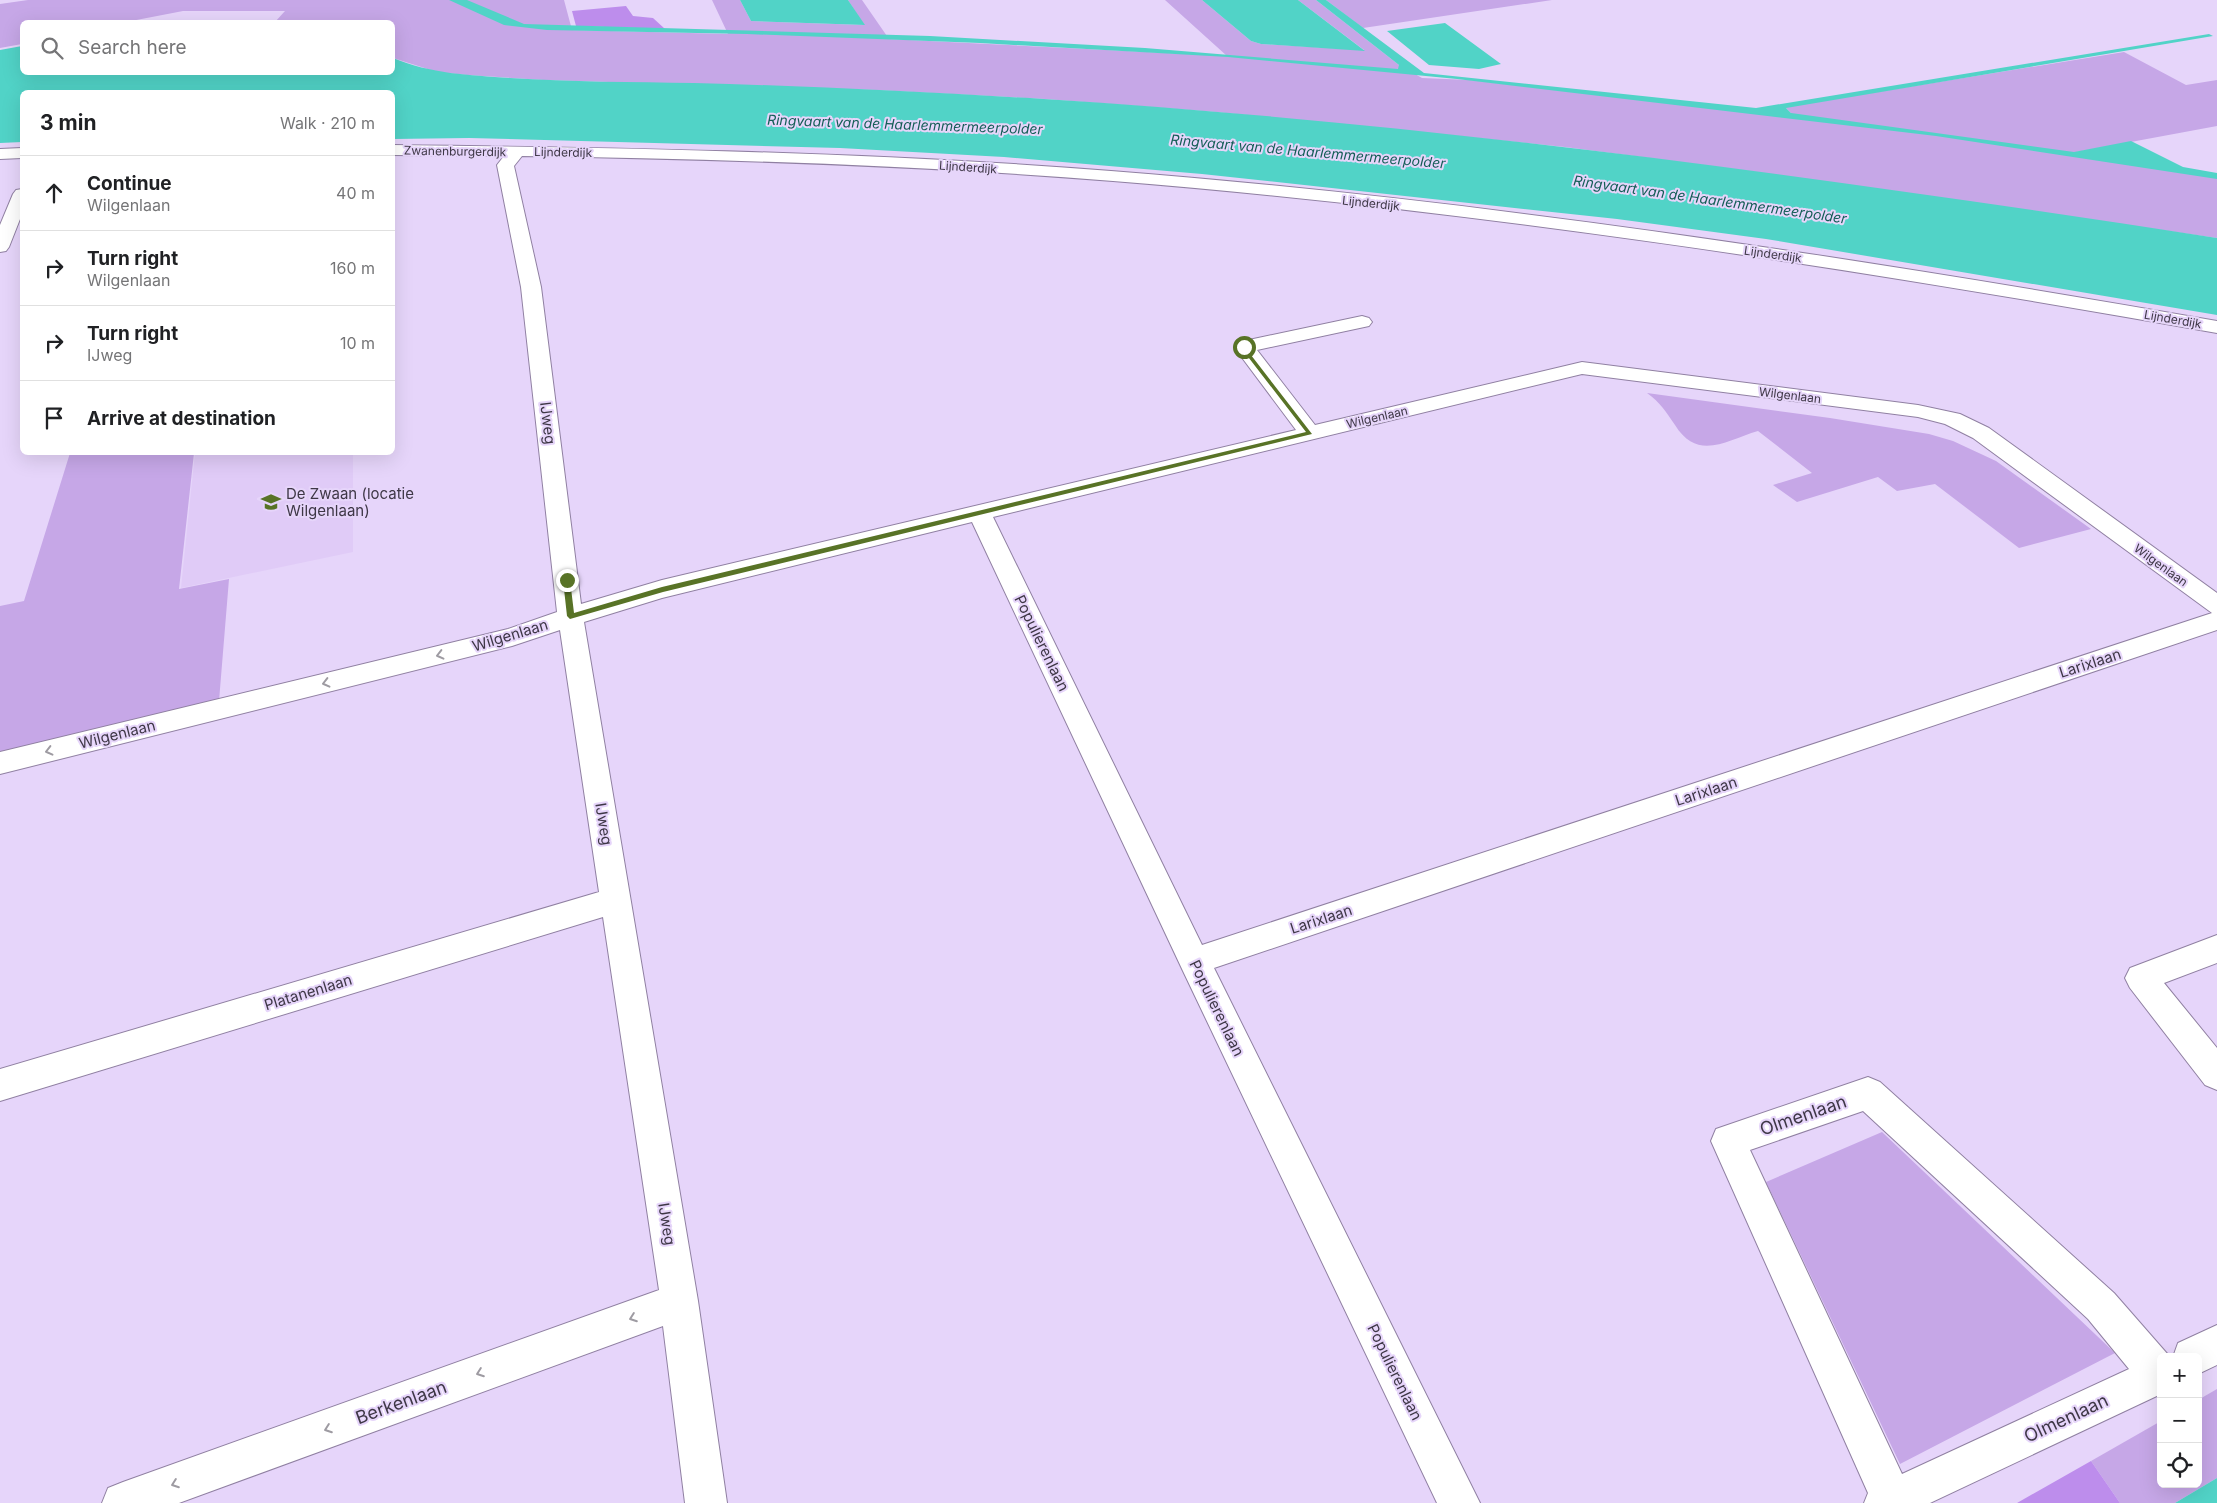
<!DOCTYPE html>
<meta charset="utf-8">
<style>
:root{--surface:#fff;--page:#f6f6f6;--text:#202124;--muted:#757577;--line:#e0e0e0}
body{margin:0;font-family:Inter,sans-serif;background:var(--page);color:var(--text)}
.controls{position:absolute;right:15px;bottom:15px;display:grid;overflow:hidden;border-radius:8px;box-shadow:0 5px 20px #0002}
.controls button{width:45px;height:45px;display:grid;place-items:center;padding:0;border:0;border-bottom:1px solid var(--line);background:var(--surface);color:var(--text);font:25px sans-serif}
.stop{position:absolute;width:15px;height:15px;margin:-11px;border:4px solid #587326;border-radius:50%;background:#fff}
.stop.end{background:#587326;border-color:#fff;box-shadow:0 1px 5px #0008}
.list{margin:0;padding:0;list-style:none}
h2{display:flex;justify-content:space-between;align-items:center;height:65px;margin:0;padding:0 20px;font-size:21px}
h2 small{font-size:16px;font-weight:400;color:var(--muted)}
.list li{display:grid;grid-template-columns:32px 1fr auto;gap:15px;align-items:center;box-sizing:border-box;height:75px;padding:0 20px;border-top:1px solid var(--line)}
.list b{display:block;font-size:19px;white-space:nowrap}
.list p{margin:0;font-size:16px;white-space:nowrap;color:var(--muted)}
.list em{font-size:16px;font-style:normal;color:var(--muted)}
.icon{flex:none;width:28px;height:28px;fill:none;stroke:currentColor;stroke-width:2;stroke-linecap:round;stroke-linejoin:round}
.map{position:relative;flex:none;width:2217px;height:1503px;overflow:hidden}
.search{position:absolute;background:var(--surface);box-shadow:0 5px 20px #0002;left:20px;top:20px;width:375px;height:55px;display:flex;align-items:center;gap:12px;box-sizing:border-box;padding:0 18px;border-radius:8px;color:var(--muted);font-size:19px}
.panel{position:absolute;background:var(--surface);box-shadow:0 5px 20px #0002;left:20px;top:90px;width:375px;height:365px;border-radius:8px}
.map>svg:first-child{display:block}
</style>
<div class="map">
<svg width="2217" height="1503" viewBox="0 0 2217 1503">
<rect width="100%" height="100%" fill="#e6d5fa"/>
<path fill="#e0cbf7" d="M195 453H353V552L181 588Z"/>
<path fill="#c6a7e7" d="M28 0H564L572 30 728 34 712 0H740L751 21 864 25 848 0H862L889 39 1227 56 1165 0H1202L1251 41 1261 44 1364 50 1298 0H1316L1399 65 1422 78 1470 80 1776 116 1791 113 1785 107 2124 52 2186 85 2217 80V126L2066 154 2217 176V238L1756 172 1565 147 1407 131 1216 112 1045 99 876 90 544 80 467 75 437 72 393 58 392 22H275L285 11H183L126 22H22V44L0 48V4Z
M1326 0H1552L1363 28Z
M1647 393 1830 418 1929 434 1953 441 1996 461 2091 529 2019 548 1935 484 1897 491 1878 477 1797 502 1773 485 1812 473 1758 431C1727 440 1698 462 1675 425 1666 412 1660 402 1647 393Z
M70 453H194L179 589 229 579 219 701 0 756V606L24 601Z
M1882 1132 2115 1353 1900 1464 1766 1182Z
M2217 1389V1478L2175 1503H2120L2091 1461 2161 1421V1484H2198V1400Z"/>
<path fill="#bd8dec" d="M626 6 633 16 653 18 665 29 576 26 572 11Z
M2091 1461 2120 1503H2017Z"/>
<path fill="#51d3c7" d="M449 0H467L524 24 930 36 1145 48 1398 69 1399 65 1316 0H1326L1424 73 1756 108 2209 34 2213 36 1786 108 1791 113 2074 152 2131 141 2183 167 2217 173V179L1936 136 1457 79 1228 57 980 43 747 34 547 30 504 25Z
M740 0H848L865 25 751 21Z
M1202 0H1298L1365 51 1261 44 1251 41Z
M1445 23 1501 64 1479 69 1429 65 1387 31Z
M22 46V72H392L393 58C431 74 469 75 510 78 571 82 633 82 694 83 811 86 928 92 1044 99 1437 124 1828 178 2217 238V315L1766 239 1617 219 1202 174 1004 157 840 148 469 138 393 139 392 92H22V142L0 143V50Z
M2217 1478V1503H2175Z"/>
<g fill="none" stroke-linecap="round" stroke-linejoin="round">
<defs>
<path id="minor" d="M392 145C632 148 872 152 1111 171 1482 200 1851 257 2217 321V333C1851 268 1484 211 1113 181 916 165 719 159 522 156L514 166 541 287 581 604 662 580 1296 430 1234 347 1237 343 1244 341 1362 316 1369 318 1372 322 1369 326 1257 350 1315 425 1582 362 1918 405 1960 414 1989 428 2217 593V630L1214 968 1480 1503H1437L1183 971 972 522 662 598 584 622 698 1301 727 1503H685L663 1326 179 1503H102L108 1488 123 1482 659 1290 603 917 0 1101V1069L599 892 560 630 512 646 0 774V752L508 629 557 612 521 287 497 165 504 156 392 155ZM1582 374 1918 417 1945 424 1973 438 2212 613 1202 945 993 517Z
M22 148V158L0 159V149Z
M22 189V214L9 247 6 251 0 252V225L13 194 16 190Z
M2217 935V963L2164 983 2217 1048V1090L2205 1085 2130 988 2125 978 2130 968Z
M1868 1077 1880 1082 2114 1293 2170 1357H2161V1394L1930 1503H1864L1868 1493 1711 1141 1716 1129ZM1863 1111 2088 1319 2129 1369 1902 1474 1750 1150Z
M2217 1325V1365L2198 1374V1357H2173L2178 1343Z"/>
</defs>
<use href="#minor" stroke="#9080a2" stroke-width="2"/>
<use href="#minor" fill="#fff" fill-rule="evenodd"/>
</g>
<defs><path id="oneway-chevron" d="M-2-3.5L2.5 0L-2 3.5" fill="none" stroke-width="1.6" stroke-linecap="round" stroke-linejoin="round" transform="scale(1.25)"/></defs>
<g stroke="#9e9ba2">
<use href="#oneway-chevron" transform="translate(440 655) rotate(166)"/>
<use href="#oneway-chevron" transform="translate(326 683) rotate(166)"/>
<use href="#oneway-chevron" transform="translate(49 751) rotate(166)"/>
<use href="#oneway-chevron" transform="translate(633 1318) rotate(160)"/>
<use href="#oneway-chevron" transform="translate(480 1373) rotate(160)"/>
<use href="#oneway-chevron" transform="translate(328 1429) rotate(160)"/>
<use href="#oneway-chevron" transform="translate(175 1484) rotate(160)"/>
</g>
<path fill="#587326" d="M1244 346 1312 434 663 592 570 619 567 616 563 580 567 578 570 580 574 613 662 587 1306 432 1242 349Z"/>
<defs>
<symbol id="school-bare" viewBox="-9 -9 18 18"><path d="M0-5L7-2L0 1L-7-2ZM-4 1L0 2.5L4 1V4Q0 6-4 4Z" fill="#587326" stroke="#e6d5fa" stroke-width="2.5" paint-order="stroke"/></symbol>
</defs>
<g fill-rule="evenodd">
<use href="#school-bare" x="257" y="488" width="28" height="28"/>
</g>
<g text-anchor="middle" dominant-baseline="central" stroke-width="4" stroke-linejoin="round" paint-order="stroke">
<g font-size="12" fill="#3e3746" stroke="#e6d5fa">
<text transform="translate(455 151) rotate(1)">Zwanenburgerdijk</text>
<text transform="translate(563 152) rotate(1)">Lijnderdijk</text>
<text transform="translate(968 167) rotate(4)">Lijnderdijk</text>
<text transform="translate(1371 203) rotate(6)">Lijnderdijk</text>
<text transform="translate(1773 254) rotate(8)">Lijnderdijk</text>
<text transform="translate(2173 319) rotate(10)">Lijnderdijk</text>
<text transform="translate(1790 395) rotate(7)">Wilgenlaan</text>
<text transform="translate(1377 417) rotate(-13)">Wilgenlaan</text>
<text transform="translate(2161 565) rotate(36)">Wilgenlaan</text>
</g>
<g font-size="14" font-style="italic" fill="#135d56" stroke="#e6d5fa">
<text transform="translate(905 124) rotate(2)">Ringvaart van de Haarlemmermeerpolder</text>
<text transform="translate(1308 151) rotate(5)">Ringvaart van de Haarlemmermeerpolder</text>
<text transform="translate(1710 199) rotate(8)">Ringvaart van de Haarlemmermeerpolder</text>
</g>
<g font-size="15" fill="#3e3746" stroke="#e6d5fa">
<text transform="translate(548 423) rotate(83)">IJweg</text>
<text transform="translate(510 635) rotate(-17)">Wilgenlaan</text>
<text transform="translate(1042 643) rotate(64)">Populierenlaan</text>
<text transform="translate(2090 663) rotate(-18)">Larixlaan</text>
<text transform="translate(117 734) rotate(-14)">Wilgenlaan</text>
<text transform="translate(1706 791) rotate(-18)">Larixlaan</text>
<text transform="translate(604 824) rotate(81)">IJweg</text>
<text transform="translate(1321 919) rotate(-18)">Larixlaan</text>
<text transform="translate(308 992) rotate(-17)">Platanenlaan</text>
<text transform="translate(1217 1008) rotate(64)">Populierenlaan</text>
<text transform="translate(667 1224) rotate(81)">IJweg</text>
<text transform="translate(1395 1372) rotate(64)">Populierenlaan</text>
</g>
<g font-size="15" fill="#3e3746" stroke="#e6d5fa" text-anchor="start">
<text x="286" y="493">De Zwaan (locatie<tspan x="286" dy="17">Wilgenlaan)</tspan></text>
</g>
<g font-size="18" fill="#3e3746" stroke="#e6d5fa">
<text transform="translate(1803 1115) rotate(-19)">Olmenlaan</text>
<text transform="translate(401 1402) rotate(-20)">Berkenlaan</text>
<text transform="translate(2066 1418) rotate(-25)">Olmenlaan</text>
</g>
</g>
</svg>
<div class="controls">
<button>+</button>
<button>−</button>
<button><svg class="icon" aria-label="locate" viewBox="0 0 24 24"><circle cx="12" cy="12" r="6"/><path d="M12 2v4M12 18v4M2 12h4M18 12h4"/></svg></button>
</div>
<div class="stop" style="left:1244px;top:347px"></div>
<div class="stop end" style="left:567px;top:580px"></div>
<div class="search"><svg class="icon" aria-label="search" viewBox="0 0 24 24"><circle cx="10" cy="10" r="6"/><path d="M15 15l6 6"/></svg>Search here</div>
<section class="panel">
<h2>3 min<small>Walk · 210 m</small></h2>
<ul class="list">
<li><svg class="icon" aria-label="ahead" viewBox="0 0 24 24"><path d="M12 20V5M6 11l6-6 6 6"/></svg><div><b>Continue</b><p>Wilgenlaan</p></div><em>40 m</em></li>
<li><svg class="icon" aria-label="right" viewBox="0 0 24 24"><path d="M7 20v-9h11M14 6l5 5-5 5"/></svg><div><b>Turn right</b><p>Wilgenlaan</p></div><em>160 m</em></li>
<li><svg class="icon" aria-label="right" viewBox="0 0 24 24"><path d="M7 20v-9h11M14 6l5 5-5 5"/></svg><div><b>Turn right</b><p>IJweg</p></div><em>10 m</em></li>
<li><svg class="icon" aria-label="arrive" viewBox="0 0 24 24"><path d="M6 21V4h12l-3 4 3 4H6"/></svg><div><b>Arrive at destination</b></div></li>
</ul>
</section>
</div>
